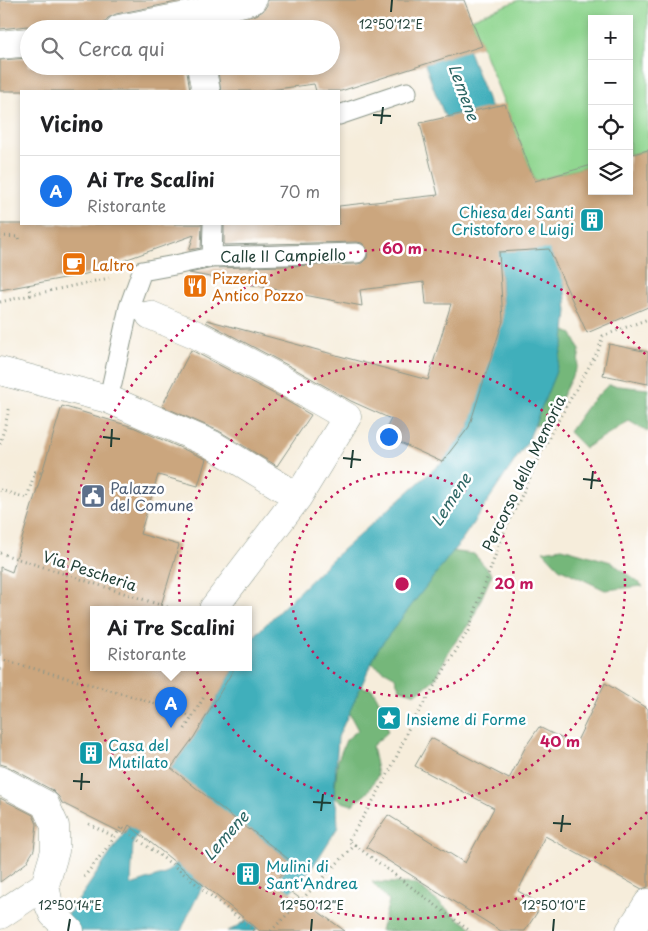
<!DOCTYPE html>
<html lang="it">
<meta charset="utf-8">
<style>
:root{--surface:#fff;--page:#f2f2f2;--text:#202124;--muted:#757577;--line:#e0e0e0;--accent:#1a73e8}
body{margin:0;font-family:"Playpen Sans",sans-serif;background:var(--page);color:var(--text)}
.controls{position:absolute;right:15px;top:15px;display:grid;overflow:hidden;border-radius:0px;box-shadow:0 2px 8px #0003}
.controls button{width:45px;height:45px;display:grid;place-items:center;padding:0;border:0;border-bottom:1px solid var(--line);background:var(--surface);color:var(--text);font:25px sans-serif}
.you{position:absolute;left:388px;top:436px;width:18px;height:18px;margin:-12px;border:4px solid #fff;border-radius:50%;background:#1a73e8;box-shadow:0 0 0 8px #1a73e833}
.badge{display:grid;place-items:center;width:32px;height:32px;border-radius:50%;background:var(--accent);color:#fff;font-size:16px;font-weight:700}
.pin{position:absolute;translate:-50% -41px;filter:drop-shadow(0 1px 2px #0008)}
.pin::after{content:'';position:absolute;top:26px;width:18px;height:15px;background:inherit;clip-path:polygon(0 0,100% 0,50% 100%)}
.popup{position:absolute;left:90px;top:606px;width:162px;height:65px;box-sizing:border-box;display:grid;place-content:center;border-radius:0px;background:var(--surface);filter:drop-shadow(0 1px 4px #0005);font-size:16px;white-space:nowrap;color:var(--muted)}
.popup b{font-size:19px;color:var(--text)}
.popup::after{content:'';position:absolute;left:50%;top:100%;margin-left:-10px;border:10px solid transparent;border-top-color:var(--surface)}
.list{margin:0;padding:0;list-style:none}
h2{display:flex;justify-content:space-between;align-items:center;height:65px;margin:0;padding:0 20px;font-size:21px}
h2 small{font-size:16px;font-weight:400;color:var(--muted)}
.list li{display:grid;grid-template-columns:32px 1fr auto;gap:15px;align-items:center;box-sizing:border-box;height:70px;padding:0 20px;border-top:1px solid var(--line)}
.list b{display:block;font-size:19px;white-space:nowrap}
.list p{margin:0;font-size:16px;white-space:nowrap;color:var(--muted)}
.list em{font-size:16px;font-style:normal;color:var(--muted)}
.icon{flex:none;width:28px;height:28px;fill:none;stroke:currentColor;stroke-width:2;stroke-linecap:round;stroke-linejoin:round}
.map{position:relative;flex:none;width:648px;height:931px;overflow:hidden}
.search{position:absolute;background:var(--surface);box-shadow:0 2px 8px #0003;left:20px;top:20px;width:320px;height:55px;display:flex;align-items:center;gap:12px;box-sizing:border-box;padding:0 18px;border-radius:28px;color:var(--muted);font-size:19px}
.panel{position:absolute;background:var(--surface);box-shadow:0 2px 8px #0003;left:20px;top:90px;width:320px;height:135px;border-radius:0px}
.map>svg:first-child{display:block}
</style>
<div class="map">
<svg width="648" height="931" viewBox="0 0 648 931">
<rect width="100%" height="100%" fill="#fff"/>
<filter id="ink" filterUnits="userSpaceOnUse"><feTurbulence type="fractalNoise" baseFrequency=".02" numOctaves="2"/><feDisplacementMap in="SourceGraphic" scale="10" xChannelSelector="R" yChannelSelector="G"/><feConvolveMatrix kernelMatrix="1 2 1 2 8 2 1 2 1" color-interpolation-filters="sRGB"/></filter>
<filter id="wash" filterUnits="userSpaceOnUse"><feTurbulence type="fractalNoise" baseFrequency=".0096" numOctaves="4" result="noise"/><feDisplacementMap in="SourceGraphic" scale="20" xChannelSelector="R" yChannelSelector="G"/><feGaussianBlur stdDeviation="1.12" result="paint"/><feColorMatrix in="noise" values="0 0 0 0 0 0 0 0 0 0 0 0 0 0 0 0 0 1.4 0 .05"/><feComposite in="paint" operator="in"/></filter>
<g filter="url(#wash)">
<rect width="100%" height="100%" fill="#f6eddb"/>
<path fill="#90d690" stroke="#588a62" d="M519 0H648V150L629 155V19H592V165L535 181 471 19Z"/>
<path fill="#74b77a" stroke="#4a7a57" d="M557 327 572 334 580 350 577 367 549 421 535 426Z
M608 385 648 389V432L629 421 585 448 569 432 588 405Z
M562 548 611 562 643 586 605 590 559 568 543 551Z
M439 550 474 554 492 574 472 620 450 649 436 678 416 694 400 689 394 676 364 659Z
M354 686 372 689 383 707 388 732 372 746 378 775 367 793 352 805 342 802 334 796 338 760 346 740 358 730 343 702Z
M372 882 416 884 459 919 477 931H381L389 901Z"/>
<path fill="#40afbb" stroke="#307678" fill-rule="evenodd" d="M459 25 520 185 564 280 567 311 564 341 555 374 528 441 461 541 378 649 338 737 334 796 337 808 338 827 314 865 255 931H227L235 928 244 922 292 862 250 829 201 889 189 913 181 931H53L71 911 129 826 196 734 235 667H248L249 648 252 644 249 641 331 560 442 462 469 427 502 303 501 278 497 252 475 190 435 92 425 64ZM220 808 174 866 165 874 131 885 133 843 139 832Z"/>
<g id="blocks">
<path fill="#cba67e" d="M0 0H187L116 14 108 18 104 23V29H37L27 26 0 29Z
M267 0H464L482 46 341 91H316L314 84 262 91H221L217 66H331V29H201L256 15 263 11 267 5Z
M29 58V66H186L190 91H0V60Z
M505 104 535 181 592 165V191H629V155L648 150V307L587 333 549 249 499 252 503 321 469 427 442 462 383 435 391 419 351 401 293 368 206 322 207 320 428 380 451 304H426L424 282 360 290 362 306 189 273 213 268 357 264 362 263 367 258 368 252 366 247 362 243 357 242 224 245V224H339V206L438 195 420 123Z
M0 224H202L201 248 189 250 194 235 86 274 0 290Z
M609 344 648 352V384L603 375Z
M191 350 278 396 311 415 277 466 219 431 162 406Z
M62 406 133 427 206 459 198 486 158 475 140 534 179 545 160 609H94V667H235L194 737 171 768 249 830 250 829 292 862 276 881 345 931H260L129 825 124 834 62 803 59 797 52 790 7 766 0 764V567L12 572Z
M605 683 648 709V887L642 889 545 836 518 891 542 905 525 931H501L366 847 388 815 465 863 494 808 415 766 431 738 509 779 526 746 539 727 575 745Z
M0 798 33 815 37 824 34 850 26 863 0 882Z"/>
</g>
</g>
<g filter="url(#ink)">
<use href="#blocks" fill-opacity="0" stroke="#8a9588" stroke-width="1"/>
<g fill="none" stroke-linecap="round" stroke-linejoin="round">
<defs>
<path id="lane" d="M339 115 407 92
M212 257 213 224
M150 315 129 307 142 271 175 265 212 257 357 253
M112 384 129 307"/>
<path id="street" d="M119 29 192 15 252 0
M0 45 29 42
M201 66 206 91
M150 315 197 335 286 382 347 417 298 497 213 609
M0 371 108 399 211 444 298 497
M0 780 45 804 55 826V851L45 885 49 905 53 914 70 931
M0 915 45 885
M630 931 648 903"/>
</defs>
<use href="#lane" stroke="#8a9588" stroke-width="21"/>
<use href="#street" stroke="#8a9588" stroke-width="29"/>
<path stroke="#8a9588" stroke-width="3" stroke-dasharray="1 4" stroke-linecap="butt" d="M0 236 19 237 20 242
M28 285 31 295 109 278
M0 302 31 295
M0 444 10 406
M0 490 27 498 35 472 42 473
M0 553 173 609
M0 659 134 697 192 716
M167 707 177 685
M185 729 204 697
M89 824 115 837
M355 845 348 841C370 806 393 771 407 731L468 631 502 537 552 431 598 351 603 336 648 319
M84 877 115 837 121 827 174 866 255 931
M271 931 355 845 470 931"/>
<use href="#lane" stroke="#fff" stroke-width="19"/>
<use href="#street" stroke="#fff" stroke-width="28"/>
</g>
</g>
<path fill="none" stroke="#1f3d34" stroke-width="2" d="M391 12 392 0M373 115 391 116M381 124 383 107M103 437 120 439M111 447 112 429M343 458 361 460M351 468 353 450M583 479 601 481M591 489 593 471M73 781 90 782M81 790 82 773M313 802 331 803M321 811 323 794M553 823 571 824M561 832 563 815M68 931 70 919M311 931 312 919M553 931 554 919"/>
<g fill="none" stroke="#c2185b" stroke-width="2.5" stroke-dasharray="2.5 5">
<circle cx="402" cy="584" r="112"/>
<circle cx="402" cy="584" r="223"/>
<path d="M647 812A335 335 0 1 1 647 356"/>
</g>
<defs>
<symbol id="building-square" viewBox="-11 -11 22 22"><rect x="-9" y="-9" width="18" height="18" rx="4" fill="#0f9aa8" stroke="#fff"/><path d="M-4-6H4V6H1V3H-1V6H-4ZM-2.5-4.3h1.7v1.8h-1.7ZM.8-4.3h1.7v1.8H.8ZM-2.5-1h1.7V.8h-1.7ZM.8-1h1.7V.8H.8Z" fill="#fff"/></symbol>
<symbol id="cafe-square" viewBox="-11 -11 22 22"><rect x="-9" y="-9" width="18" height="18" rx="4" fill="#e8710a" stroke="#fff"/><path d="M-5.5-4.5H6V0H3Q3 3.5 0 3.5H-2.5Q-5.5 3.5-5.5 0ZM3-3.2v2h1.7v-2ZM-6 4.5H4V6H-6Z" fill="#fff"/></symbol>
<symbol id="restaurant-square" viewBox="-11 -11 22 22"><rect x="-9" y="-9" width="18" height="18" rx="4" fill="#e8710a" stroke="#fff"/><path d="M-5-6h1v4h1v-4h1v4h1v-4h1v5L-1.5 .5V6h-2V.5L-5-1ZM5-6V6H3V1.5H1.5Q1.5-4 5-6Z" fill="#fff"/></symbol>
<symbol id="civic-square" viewBox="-11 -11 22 22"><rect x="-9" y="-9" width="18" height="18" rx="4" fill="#5c6f8a" stroke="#fff"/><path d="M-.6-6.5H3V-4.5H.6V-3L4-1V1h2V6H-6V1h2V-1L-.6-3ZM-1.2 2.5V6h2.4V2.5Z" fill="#fff"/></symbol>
<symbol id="sight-square" viewBox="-11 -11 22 22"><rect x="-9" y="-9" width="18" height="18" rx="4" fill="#0f9aa8" stroke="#fff"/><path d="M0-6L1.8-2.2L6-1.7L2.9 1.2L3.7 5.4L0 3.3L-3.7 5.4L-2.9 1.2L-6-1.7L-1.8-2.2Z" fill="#fff"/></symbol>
</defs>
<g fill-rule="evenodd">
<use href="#building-square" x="578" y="206" width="28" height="28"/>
<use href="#cafe-square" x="60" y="250" width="28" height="28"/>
<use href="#restaurant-square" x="181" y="272" width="28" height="28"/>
<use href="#civic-square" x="79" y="482" width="28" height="28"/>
<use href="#sight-square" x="375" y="704" width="28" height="28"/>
<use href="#building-square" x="77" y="739" width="28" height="28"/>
<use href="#building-square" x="234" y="860" width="28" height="28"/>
</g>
<g text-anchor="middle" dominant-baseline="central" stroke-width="5" stroke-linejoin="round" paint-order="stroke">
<g font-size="15" fill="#0d838f" stroke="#fff" text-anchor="start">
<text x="574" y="211" text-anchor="end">Chiesa dei Santi<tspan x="574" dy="17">Cristoforo e Luigi</tspan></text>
<text x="406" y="718">Insieme di Forme</text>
<text x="108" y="744">Casa del<tspan x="108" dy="17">Mutilato</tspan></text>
<text x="266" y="865">Mulini di<tspan x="266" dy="17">Sant'Andrea</tspan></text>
</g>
<g font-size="15" fill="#1f3d34" stroke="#fff">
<text transform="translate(283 255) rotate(-1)">Calle II Campiello</text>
<text transform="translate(523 473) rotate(-64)">Percorso della Memoria</text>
<text transform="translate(90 570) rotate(18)">Via Pescheria</text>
</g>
<g font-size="15" fill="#c56008" stroke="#fff" text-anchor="start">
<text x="92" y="264">Laltro</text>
<text x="212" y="277">Pizzeria<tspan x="212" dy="17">Antico Pozzo</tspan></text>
</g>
<g font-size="15" fill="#4e5e75" stroke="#fff" text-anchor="start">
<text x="110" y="487">Palazzo<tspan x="110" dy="17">del Comune</tspan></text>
</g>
<g font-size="16" font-style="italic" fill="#2b6563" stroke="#fff">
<text transform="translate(465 92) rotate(70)">Lemene</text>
<text transform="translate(450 499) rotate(-57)">Lemene</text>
<text transform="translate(225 835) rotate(-49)">Lemene</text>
</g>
</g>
<g font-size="12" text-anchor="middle" fill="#1f3d34" stroke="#fff" stroke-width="5" stroke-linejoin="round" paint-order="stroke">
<text x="391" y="29">12°50'12"E</text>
<text x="70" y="910">12°50'14"E</text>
<text x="312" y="910">12°50'12"E</text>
<text x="554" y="910">12°50'10"E</text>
</g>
<circle cx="402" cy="584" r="8" fill="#c2185b" stroke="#fff" stroke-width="2.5"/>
<g font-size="15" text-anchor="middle" font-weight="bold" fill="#c2185b" stroke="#fff" stroke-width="5" stroke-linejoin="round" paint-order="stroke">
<text x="402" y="254">60 m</text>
<text x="514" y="589">20 m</text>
<text x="560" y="747">40 m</text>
</g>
</svg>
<div class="controls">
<button>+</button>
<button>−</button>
<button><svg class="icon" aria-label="locate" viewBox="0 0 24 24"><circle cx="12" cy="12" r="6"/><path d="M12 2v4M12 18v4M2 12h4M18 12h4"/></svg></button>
<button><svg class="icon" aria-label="layers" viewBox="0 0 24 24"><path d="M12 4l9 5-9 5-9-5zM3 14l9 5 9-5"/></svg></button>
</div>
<div class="you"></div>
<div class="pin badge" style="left:171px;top:728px">A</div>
<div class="popup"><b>Ai Tre Scalini</b>Ristorante</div>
<div class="search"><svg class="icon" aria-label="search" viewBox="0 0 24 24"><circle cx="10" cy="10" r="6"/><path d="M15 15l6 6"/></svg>Cerca qui</div>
<section class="panel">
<h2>Vicino<small></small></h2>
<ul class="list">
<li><span class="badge">A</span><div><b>Ai Tre Scalini</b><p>Ristorante</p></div><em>70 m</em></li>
</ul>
</section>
</div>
